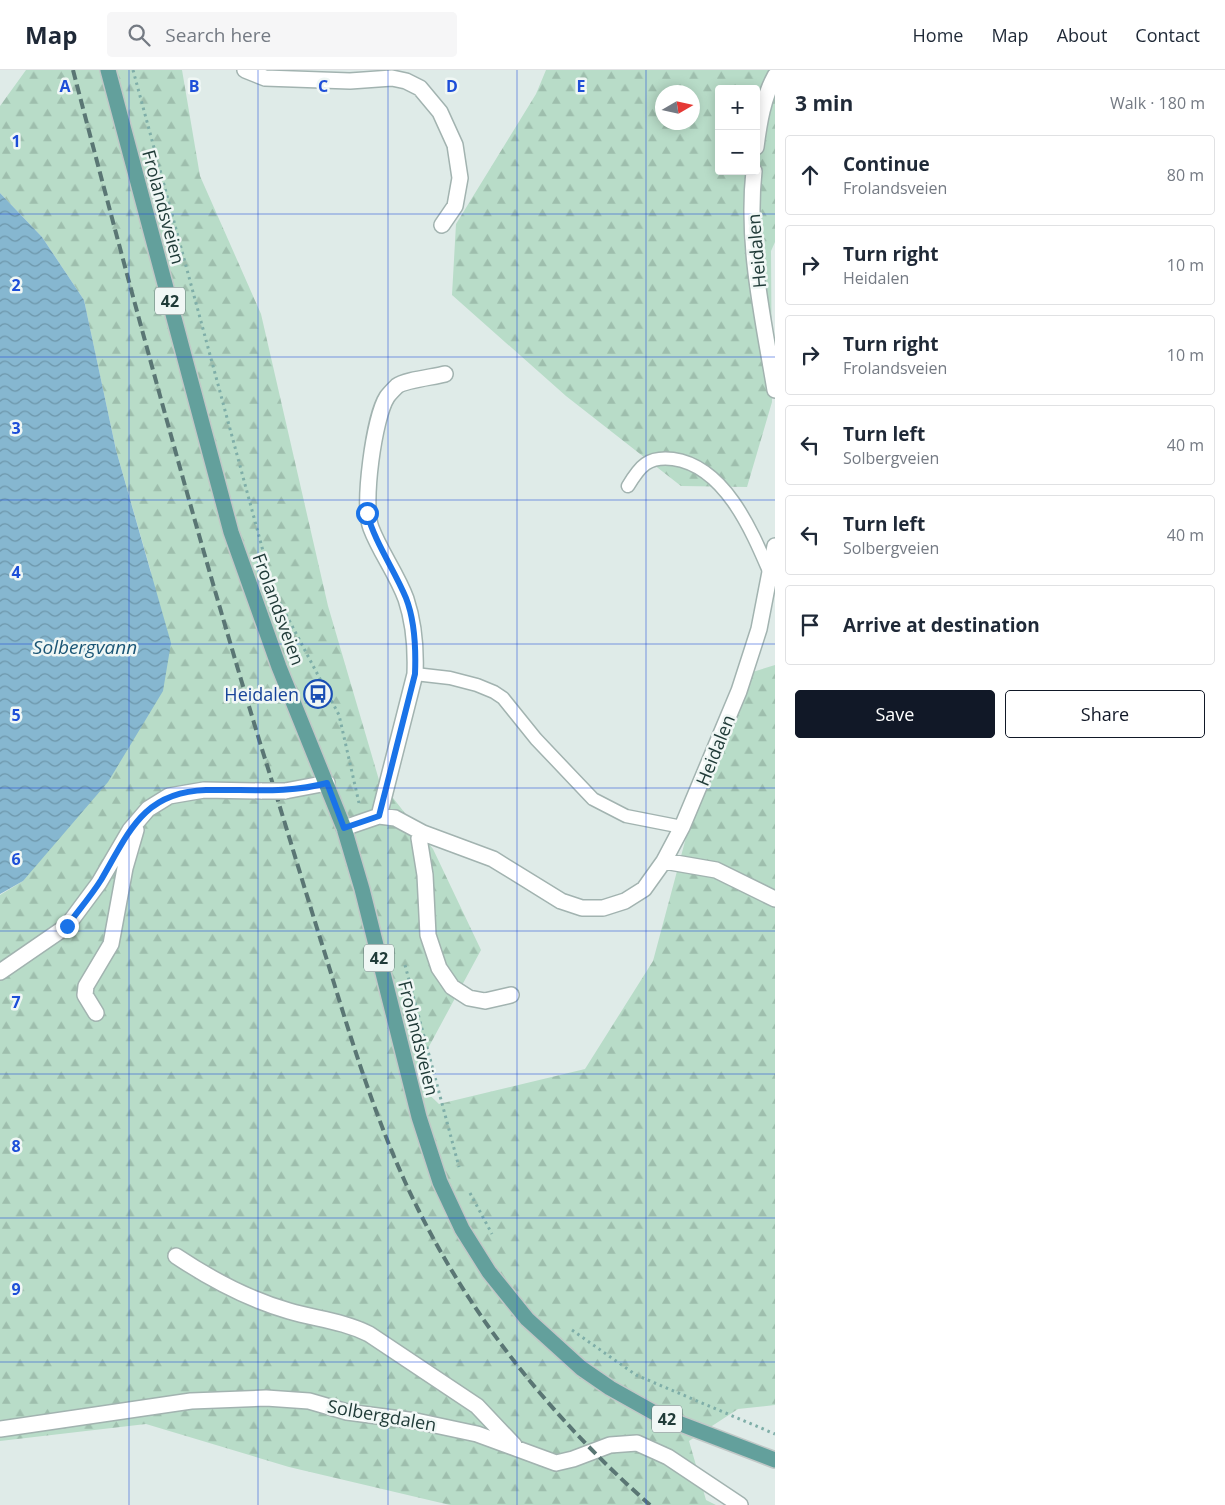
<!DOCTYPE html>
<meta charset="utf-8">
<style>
:root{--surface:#fff;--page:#f6f6f7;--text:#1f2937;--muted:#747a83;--line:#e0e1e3;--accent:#111827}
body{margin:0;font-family:"Open Sans",sans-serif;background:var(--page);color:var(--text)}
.controls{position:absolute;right:15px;top:15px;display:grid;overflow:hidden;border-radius:5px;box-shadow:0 2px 12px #0003}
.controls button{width:45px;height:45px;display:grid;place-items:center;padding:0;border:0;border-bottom:1px solid var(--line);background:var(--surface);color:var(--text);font:25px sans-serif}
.compass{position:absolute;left:655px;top:15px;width:45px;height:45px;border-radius:50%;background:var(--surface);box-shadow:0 2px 12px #0003;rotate:81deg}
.stop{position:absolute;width:15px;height:15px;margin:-11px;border:4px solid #1a73e8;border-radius:50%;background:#fff}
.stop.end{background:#1a73e8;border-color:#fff;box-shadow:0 1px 5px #0008}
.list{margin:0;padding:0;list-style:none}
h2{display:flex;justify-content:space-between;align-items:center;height:65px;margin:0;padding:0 20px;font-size:21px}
h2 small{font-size:16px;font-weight:400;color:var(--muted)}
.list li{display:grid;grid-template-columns:32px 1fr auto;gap:15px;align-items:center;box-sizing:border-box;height:80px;margin:0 10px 10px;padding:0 10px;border:1px solid var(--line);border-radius:5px}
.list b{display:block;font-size:19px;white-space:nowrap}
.list p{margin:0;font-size:16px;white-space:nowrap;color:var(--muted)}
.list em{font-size:16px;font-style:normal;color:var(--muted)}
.actions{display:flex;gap:10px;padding:15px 20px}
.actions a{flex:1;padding:11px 0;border:1px solid var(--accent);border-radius:5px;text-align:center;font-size:18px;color:var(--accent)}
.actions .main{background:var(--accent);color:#fff}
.icon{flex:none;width:28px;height:28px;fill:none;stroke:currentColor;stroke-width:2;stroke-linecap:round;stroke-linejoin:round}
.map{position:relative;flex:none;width:775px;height:1435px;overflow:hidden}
header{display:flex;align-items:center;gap:30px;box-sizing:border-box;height:70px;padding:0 25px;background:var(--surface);border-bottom:1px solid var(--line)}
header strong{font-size:24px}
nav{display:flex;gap:28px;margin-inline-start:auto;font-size:18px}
.search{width:350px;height:45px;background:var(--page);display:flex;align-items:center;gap:12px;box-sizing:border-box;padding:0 18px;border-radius:5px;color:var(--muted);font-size:19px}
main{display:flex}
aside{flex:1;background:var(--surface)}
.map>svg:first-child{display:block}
</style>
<header>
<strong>Map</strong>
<div class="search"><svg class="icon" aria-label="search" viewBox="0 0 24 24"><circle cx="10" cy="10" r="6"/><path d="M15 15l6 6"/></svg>Search here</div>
<nav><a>Home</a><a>Map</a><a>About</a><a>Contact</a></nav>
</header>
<main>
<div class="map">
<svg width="775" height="1435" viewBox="0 0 775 1435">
<defs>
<pattern id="forest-firs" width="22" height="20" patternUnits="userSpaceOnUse" patternTransform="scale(1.25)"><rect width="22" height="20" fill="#b8dcc8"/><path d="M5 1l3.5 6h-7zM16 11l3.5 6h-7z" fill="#9ebead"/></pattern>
<pattern id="water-waves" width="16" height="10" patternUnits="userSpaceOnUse" patternTransform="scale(1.25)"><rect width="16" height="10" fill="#86b7d0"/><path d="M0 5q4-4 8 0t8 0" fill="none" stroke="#6d96aa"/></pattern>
</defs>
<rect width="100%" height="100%" fill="#dfebe8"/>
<path fill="url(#forest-firs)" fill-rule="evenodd" d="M26 0H182L200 106 261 244 328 536 379 710 433 779 481 880 412 1008 439 1034 585 999 653 891 692 745 746 604 775 595V1335L738 1339 689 1371 706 1430 716 1435H450L289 1397 146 1354 0 1371V825L23 811 151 502 116 380 84 230 42 167 0 123V36Z
M546 0H775V172L771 181 772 332 747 417 681 416 566 326 452 225 456 154 536 24ZM719 19H756V101H719ZM662 22H692V52H662Z"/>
<path fill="url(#water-waves)" d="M0 123 42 167 84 230 116 380 171 573 163 621 108 712 23 811 0 824Z"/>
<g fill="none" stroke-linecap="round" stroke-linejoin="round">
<defs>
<path id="lane" d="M628 416C640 396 648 386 673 389 724 396 751 459 769 501
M415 604 450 608 477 615 494 622 503 628 536 669 593 729 626 746 682 757"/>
<path id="street" d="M245 0 265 8 350 11 392 8 406 11 420 18 440 42 455 75 460 108 455 136 442 155
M756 77C759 53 763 28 775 6
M754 101C746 174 763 248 775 320
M285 721 327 713
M379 746 415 604C416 579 414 553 406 529 397 504 380 482 371 458 362 435 374 347 387 327 389 324 394 319 397 316 405 310 434 307 445 304
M344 758 379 746 395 748 423 763 493 789 561 831 582 838H603L625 831 644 819 664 791 682 757 739 621 759 559 775 476
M423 763 419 768 425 805 428 865 439 898 452 917 469 928 485 931 511 925
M664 791 716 800 775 829
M0 902 67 856 99 813 130 760 148 739 169 726 204 720 262 721
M96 943 85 925 86 916 111 874 125 798 136 760
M176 1186C212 1210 247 1229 289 1241 316 1249 343 1251 369 1264L477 1336 514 1375
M0 1359 191 1331 266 1328 309 1331 347 1342 416 1351 477 1364 556 1393 573 1389 610 1375 637 1373 668 1387 740 1435"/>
<path id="primary" d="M108 0 231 462 279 597 344 758 362 819 419 1047 440 1112 462 1159 489 1202 527 1249 581 1298 610 1318 660 1346 775 1390"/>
</defs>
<use href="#lane" stroke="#a2b3b0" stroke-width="15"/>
<use href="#street" stroke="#a2b3b0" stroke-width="18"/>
<use href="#primary" stroke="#c1c8c7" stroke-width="18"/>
<path stroke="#7faea8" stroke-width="3" stroke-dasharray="2.5 4" stroke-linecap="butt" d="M133 0 266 492
M280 533 339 645 359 733
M405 895 459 1097
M470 1123 492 1164
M572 1260 636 1305 775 1364"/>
<use href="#lane" stroke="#fff" stroke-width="12"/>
<use href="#street" stroke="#fff" stroke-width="15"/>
<use href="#primary" stroke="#63a09c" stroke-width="15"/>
<path stroke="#5a7674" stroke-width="4" stroke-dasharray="10 5" stroke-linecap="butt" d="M73 0C132 226 193 452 261 676 283 746 304 817 326 887 352 972 378 1059 418 1139 474 1252 555 1351 650 1435"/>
<defs>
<path id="street-bridge" d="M262 721H285"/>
</defs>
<use href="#street-bridge" stroke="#a2b3b0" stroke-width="18" stroke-linecap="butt"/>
<use href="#street-bridge" stroke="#fff" stroke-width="15"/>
</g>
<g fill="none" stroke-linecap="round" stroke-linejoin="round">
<path stroke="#1a73e8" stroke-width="6" d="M67 856C78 841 91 826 101 810 129 762 143 722 206 720 247 719 287 724 327 713L344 758 379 746 415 604C416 579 415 551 406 528 394 499 375 473 367 443"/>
</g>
<path fill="none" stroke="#1d4ed8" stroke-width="1" stroke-opacity="0.55" d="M129 0V1435M258 0V1435M388 0V1435M517 0V1435M646 0V1435M0 144H775M0 287H775M0 430H775M0 574H775M0 718H775M0 861H775M0 1004H775M0 1148H775M0 1292H775"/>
<defs>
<symbol id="bus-ring" viewBox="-11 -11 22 22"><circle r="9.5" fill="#f0f7f5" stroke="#1a4fb4" stroke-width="1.5"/><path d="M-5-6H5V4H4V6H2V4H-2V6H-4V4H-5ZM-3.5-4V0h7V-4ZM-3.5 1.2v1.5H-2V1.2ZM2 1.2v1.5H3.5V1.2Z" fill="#1a4fb4"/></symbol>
</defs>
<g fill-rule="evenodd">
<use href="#bus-ring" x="302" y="608" width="32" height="32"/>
</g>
<g text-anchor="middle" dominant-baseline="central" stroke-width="5" stroke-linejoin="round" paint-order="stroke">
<g fill="#f0f7f5" stroke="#5e7371" stroke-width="1">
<rect x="155" y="217.5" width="30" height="27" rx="4"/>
<rect x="364" y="874.5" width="30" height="27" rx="4"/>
<rect x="652" y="1335.5" width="30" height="27" rx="4"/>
</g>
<g font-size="16" font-weight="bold" fill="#203b38">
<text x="170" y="231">42</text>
<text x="379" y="888">42</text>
<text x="667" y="1349">42</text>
</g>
<g font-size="18" fill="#203b38" stroke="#f0f7f5">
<text transform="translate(164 137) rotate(75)">Frolandsveien</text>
<text transform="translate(756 181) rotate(-95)">Heidalen</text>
<text transform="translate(279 539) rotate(70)">Frolandsveien</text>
<text transform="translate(715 680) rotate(-68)">Heidalen</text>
<text transform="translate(419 968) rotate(76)">Frolandsveien</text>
<text transform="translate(382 1345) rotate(10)">Solbergdalen</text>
</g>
<g font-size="18" fill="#164399" stroke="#f0f7f5" text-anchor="end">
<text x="299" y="624">Heidalen</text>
</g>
<g font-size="19" font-style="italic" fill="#1b5676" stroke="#f0f7f5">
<text x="85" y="577">Solbergvann</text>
</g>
</g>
<g font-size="16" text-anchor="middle" font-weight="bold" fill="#1d4ed8" stroke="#f0f7f5" stroke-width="5" stroke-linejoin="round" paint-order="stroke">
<text x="65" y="22">A</text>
<text x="194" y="22">B</text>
<text x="323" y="22">C</text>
<text x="452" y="22">D</text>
<text x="581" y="22">E</text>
<text x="16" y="77">1</text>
<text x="16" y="221">2</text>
<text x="16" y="364">3</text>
<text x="16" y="508">4</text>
<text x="16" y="651">5</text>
<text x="16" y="795">6</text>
<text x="16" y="938">7</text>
<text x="16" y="1082">8</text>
<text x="16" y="1225">9</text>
</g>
</svg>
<div class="controls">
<button>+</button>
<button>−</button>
</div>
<svg class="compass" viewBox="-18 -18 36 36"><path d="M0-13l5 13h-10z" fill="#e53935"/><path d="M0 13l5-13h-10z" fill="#747a83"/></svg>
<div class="stop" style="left:367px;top:443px"></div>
<div class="stop end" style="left:67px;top:856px"></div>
</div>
<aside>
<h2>3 min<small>Walk · 180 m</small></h2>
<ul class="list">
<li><svg class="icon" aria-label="ahead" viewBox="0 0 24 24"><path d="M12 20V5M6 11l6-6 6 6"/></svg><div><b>Continue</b><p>Frolandsveien</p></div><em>80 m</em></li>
<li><svg class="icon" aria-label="right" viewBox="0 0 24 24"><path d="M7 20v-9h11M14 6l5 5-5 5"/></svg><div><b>Turn right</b><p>Heidalen</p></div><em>10 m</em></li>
<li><svg class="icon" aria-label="right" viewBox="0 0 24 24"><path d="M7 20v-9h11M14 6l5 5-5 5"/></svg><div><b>Turn right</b><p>Frolandsveien</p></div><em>10 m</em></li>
<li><svg class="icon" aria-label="left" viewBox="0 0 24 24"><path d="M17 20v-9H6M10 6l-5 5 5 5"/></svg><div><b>Turn left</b><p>Solbergveien</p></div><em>40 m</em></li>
<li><svg class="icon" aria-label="left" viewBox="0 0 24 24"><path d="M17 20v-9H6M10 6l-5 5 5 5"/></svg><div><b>Turn left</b><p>Solbergveien</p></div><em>40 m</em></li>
<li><svg class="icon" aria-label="arrive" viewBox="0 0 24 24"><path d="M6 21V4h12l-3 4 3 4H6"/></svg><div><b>Arrive at destination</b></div></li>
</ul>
<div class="actions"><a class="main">Save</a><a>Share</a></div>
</aside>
</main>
